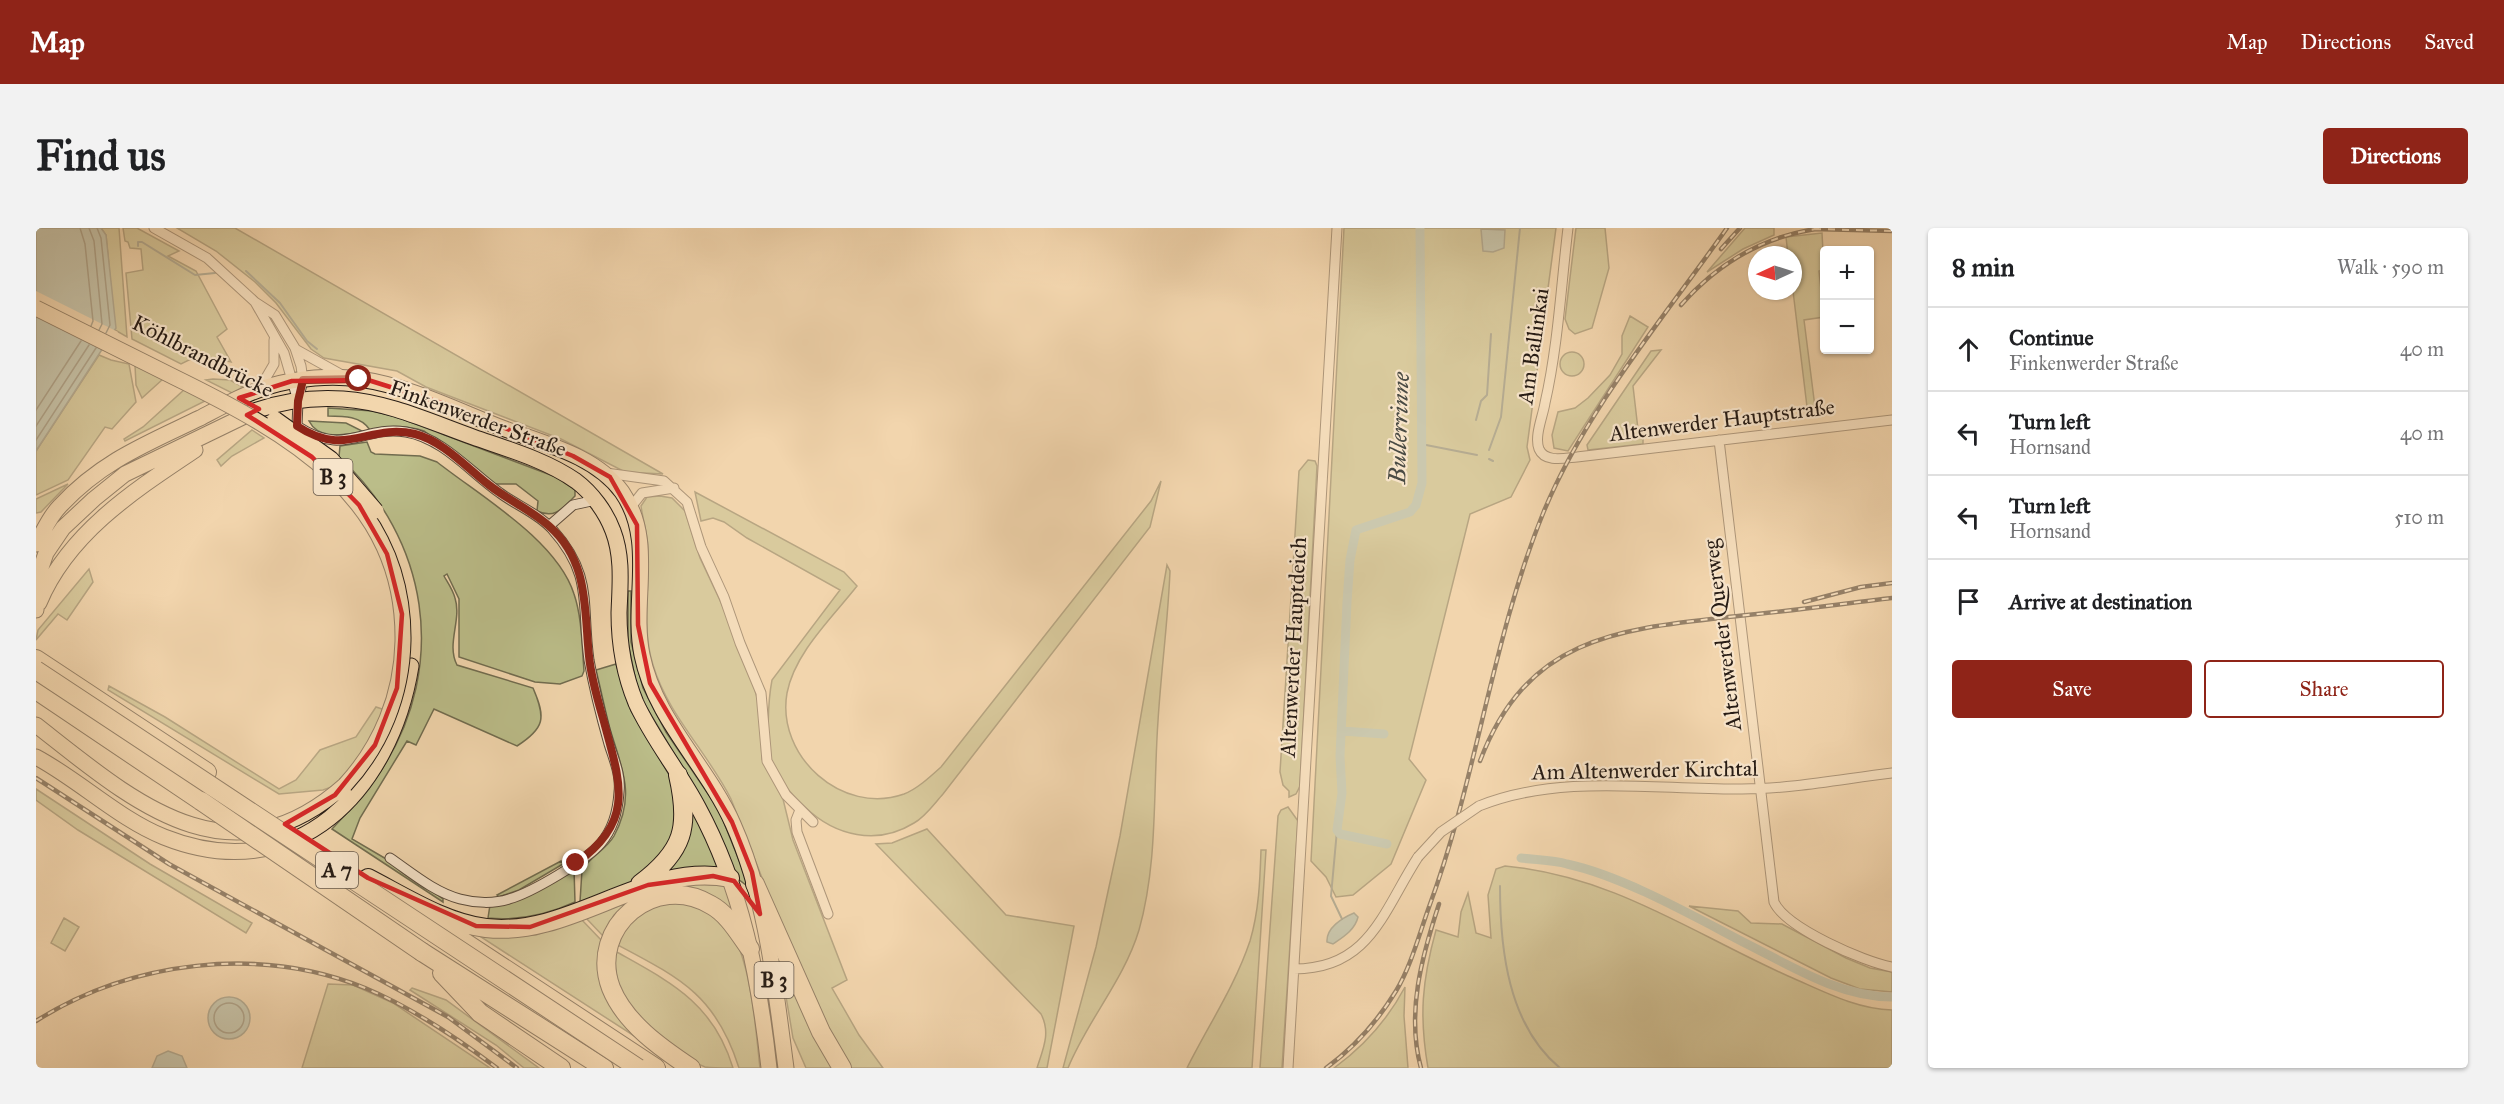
<!DOCTYPE html>
<meta charset="utf-8">
<style>
:root{--surface:#fff;--page:#f2f2f2;--text:#202124;--muted:#757577;--line:#e0e0e0;--accent:#8f2418}
body{margin:0;font-family:"IM FELL Great Primer",serif;background:var(--page);color:var(--text)}
.controls{position:absolute;right:18px;top:18px;display:grid;overflow:hidden;border-radius:6px;box-shadow:0 2px 4px #0004}
.controls button{width:54px;height:54px;display:grid;place-items:center;padding:0;border:0;border-bottom:2px solid var(--line);background:var(--surface);color:var(--text);font:30px sans-serif}
.compass{position:absolute;left:1712px;top:18px;width:54px;height:54px;border-radius:50%;background:var(--surface);box-shadow:0 2px 4px #0004;rotate:266deg}
.stop{position:absolute;width:18px;height:18px;margin:-14px;border:4px solid #8f2418;border-radius:50%;background:#fff}
.stop.end{background:#8f2418;border-color:#fff;box-shadow:0 2px 6px #0008}
.list{margin:0;padding:0;list-style:none}
h2{display:flex;justify-content:space-between;align-items:center;height:78px;margin:0;padding:0 24px;font-size:26px}
h2 small{font-size:20px;font-weight:400;color:var(--muted)}
.list li{display:grid;grid-template-columns:39px 1fr auto;gap:18px;align-items:center;box-sizing:border-box;height:84px;padding:0 24px;border-top:2px solid var(--line)}
.list b{display:block;font-size:22px;white-space:nowrap}
.list p{margin:0;font-size:20px;white-space:nowrap;color:var(--muted)}
.list em{font-size:20px;font-style:normal;color:var(--muted)}
.actions{display:flex;gap:12px;padding:18px 24px}
.actions a{flex:1;padding:14px 0;border:2px solid var(--accent);border-radius:6px;text-align:center;font-size:21px;color:var(--accent)}
.actions .main{background:var(--accent);color:#fff}
.icon{flex:none;width:33px;height:33px;fill:none;stroke:currentColor;stroke-width:2;stroke-linecap:round;stroke-linejoin:round}
.map{position:relative;flex:none;width:1856px;height:840px;overflow:hidden;border-radius:6px}
header{display:flex;align-items:center;gap:36px;box-sizing:border-box;height:84px;padding:0 30px;background:var(--accent);color:#fff}
header strong{font-size:28px}
nav{display:flex;gap:33px;margin-inline-start:auto;font-size:21px}
.intro{display:flex;align-items:center;justify-content:space-between;box-sizing:border-box;height:144px;padding:0 36px}
h1{margin:0;font-size:42px}
.button{padding:15px 27px;border-radius:6px;background:var(--accent);color:#fff;font-size:21px;font-weight:700}
main{display:flex;gap:36px;padding:0 36px}
aside{flex:1;background:var(--surface);border-radius:6px;box-shadow:0 2px 4px #0004}
.map>svg:first-child{display:block}
</style>
<header>
<strong>Map</strong>
<nav><a>Map</a><a>Directions</a><a>Saved</a></nav>
</header>
<div class="intro"><h1>Find us</h1><a class="button">Directions</a></div>
<main>
<div class="map">
<svg width="1856" height="840" viewBox="0 0 1856 840">
<rect width="100%" height="100%" fill="#f2d6ad"/>
<filter id="stains"><feTurbulence type="fractalNoise" baseFrequency=".00333" numOctaves="4"/><feColorMatrix values="0 0 0 0 .2 0 0 0 0 .09 0 0 0 0 .02 0 0 0 .5 -.17"/></filter>
<radialGradient id="worn" r=".72"><stop offset=".6" stop-color="#630" stop-opacity="0"/><stop offset="1" stop-color="#630" stop-opacity=".3"/></radialGradient>
<path fill="#bbbd89" stroke="#716c4f" stroke-width="1.5" d="M65 0H83L91 109 79 102 70 7Z
M87 0H101L143 23 132 28 160 43 191 101 181 109 195 134 163 127 145 136 96 111 90 45 107 42 105 21 94 20 92 14 89 13Z
M141 0H199L627 246 589 244 525 211 390 159 361 143 288 130 275 121 240 75 219 54 180 23Z
M1308 0H1520L1491 219 1494 232 1475 269 1434 286 1373 531 1390 552 1355 636 1317 667 1300 669 1290 649 1275 633Z
M1540 0H1569L1573 40 1556 100 1539 106 1533 101 1529 91Z
M1709 0H1738V7L1707 21 1671 44Z
M1786 5 1788 42 1783 43 1788 89 1768 92 1780 187H1772L1757 63V27H1752L1750 9Z
M1594 88 1612 99 1532 223 1518 220 1516 207 1522 184 1539 180 1552 170 1574 147 1586 126V108Z
M1625 122 1597 158 1603 210 1607 211V216L1552 222 1551 217 1615 123Z
M1524 136a12 12 0 1 1 24 0a12 12 0 1 1-24 0Z
M63 127 75 132 93 136 100 174 76 201 69 199 32 252 0 267V223Z
M99 137 127 151 106 170 100 157Z
M177 151 194 152 207 159 196 165 170 152Z
M149 161 171 172 89 213 88 211 107 199Z
M292 180 337 183 361 189 520 249 539 262V268C526 281 519 291 501 283L502 273 480 256H459L388 203C370 197 353 197 334 202 325 188 308 188 292 188Z
M273 193 310 195 328 204C310 206 283 213 273 193Z
M216 202 228 210 196 228 185 238 181 232Z
M331 214 335 224 339 226 384 228 401 234C444 268 521 312 538 366 546 389 546 419 548 443L546 448 524 456 499 454 423 429V371L411 346 408 348C412 355 417 362 419 370 426 392 410 416 421 437L497 460C510 490 509 500 481 518L398 481 380 517 371 513 324 590 316 611 357 635 407 671V674L296 601C314 582 332 563 346 541 413 437 392 310 303 229L304 218Z
M1272 232 1279 233 1281 238 1264 558 1260 566 1253 569V563L1247 557 1244 544 1263 243Z
M1125 253 1114 299 907 566C898 576 889 589 878 595 841 618 799 608 769 579 756 567 742 552 736 535 730 514 732 473 736 452L804 362 711 310 688 294 677 290 665 293 659 264 808 344 821 358C797 389 759 424 751 465 740 528 806 588 868 566 881 561 894 549 905 539L1115 273Z
M32 256 5 284 0 285V271Z
M624 268 636 270 649 283 664 330 688 381 719 462 724 481 726 531 747 571 757 612 811 752 796 760 823 807 847 840H813L756 726 695 571C672 525 632 487 617 437 605 399 614 357 612 319 611 305 607 292 605 278L611 269Z
M1131 337 1134 343C1132 394 1125 443 1122 493 1117 563 1122 635 1103 702 1088 752 1051 793 1032 840H1027L1060 719 1084 608Z
M53 341 57 354 31 392 22 386 0 412 2 402Z
M592 363H595V414L607 460 630 504 683 582 714 660 698 648 662 565 606 472 600 454 592 415Z
M580 436 595 483 635 550 646 588 623 638 589 658 544 674 546 642C555 628 570 622 578 608 600 567 586 541 574 501 569 482 565 462 560 442Z
M73 458 129 489 243 561 260 552 284 522 320 509 340 479 349 482 329 523 304 556 287 562 243 566 72 462Z
M0 561 114 636 216 695 210 705 42 602 0 572Z
M656 574 687 644 624 650C650 625 657 610 656 574Z
M1252 579 1262 593 1246 840H1224L1242 588 1245 582Z
M891 601 970 687 1038 698 1011 840H1001C1007 821 1015 805 1005 786L840 616 856 615Z
M1225 622H1230L1216 840H1151C1172 798 1199 758 1214 713 1223 683 1224 652 1225 622Z
M525 633 527 636 483 662 463 669 461 667Z
M1469 638C1577 648 1656 705 1752 748 1785 762 1819 781 1856 782V840H1392C1383 788 1386 753 1400 702L1422 709 1425 684 1432 665 1440 705 1455 710 1452 667 1460 641Z
M538 641 539 674C511 687 483 693 452 690L454 677Z
M644 655 693 658 704 696 671 667 591 679 578 687 567 708 550 690Z
M638 670C649 673 664 675 674 680 715 703 719 798 724 840H703C680 767 644 750 580 716L595 689Z
M1653 678 1702 683 1715 695 1746 696 1810 730 1834 740 1856 744V764L1824 761 1795 750Z
M28 690 43 699 29 723 15 715Z
M545 691 566 713 564 718 606 813 445 709 500 707Z
M579 723C634 754 677 774 697 840 688 840 676 840 669 839 641 827 594 788 584 760 579 747 579 736 579 723Z
M743 727 799 840H770L757 810Z
M292 756 317 757 357 775 454 840H266Z
M1369 759 1368 788 1372 840H1298C1327 819 1352 791 1369 759Z
M376 760 410 772 503 840H488L460 817 374 762Z"/>
<path fill="#9cb8b0" stroke="#6d7a72" stroke-width="1.5" d="M0 0H65L70 7 80 100 0 223Z
M1445 1 1469 2 1468 20 1457 24 1447 23Z
M1318 685 1322 689C1319 702 1307 709 1297 716L1291 714C1290 700 1306 690 1318 685Z
M172 790a21 21 0 1 1 42 0a21 21 0 1 1-42 0Z
M132 823 146 828 151 840H116L121 828Z"/>
<path fill="#f2d6ad" d="M0 63 82 104 69 122 0 88Z"/>
<g fill="none" stroke-linecap="round" stroke-linejoin="round">
<path stroke="#626a62" stroke-width="1.5" d="M44 0 49 16 57 93 55 98
M53 0 58 13 66 96 63 102
M61 0 65 10 74 97 70 105
M0 182 45 113
M0 198 53 117
M0 212 60 120
M178 790a15 15 0 1 1 30 0a15 15 0 1 1-30 0Z"/>
<path stroke="#6d7a72" stroke-width="2" d="M102 18V14H106L159 47 179 45
M210 43 244 75 271 113 281 121
M1440 192 1445 173 1451 167 1455 106
M1385 216 1441 227
M1453 222 1465 189 1484 0
M1453 231 1457 233
M1301 602 1295 668 1306 691
M1464 658C1464 721 1472 797 1524 840"/>
<path stroke="#9cb8b0" stroke-width="9" d="M1306 503 1348 506
M1351 616 1304 606 1301 602 1306 565 1304 528 1311 374 1314 332 1320 302 1374 284 1380 277 1386 255 1384 0
M1485 630C1500 632 1517 632 1531 636 1587 648 1659 689 1711 716 1757 739 1804 769 1856 769"/>
<defs>
<path id="minor" d="M118 0 171 30 219 74 239 87 259 120 265 138 267 152 262 173 261 198C310 230 325 197 370 204 407 210 435 245 464 265 480 277 503 286 516 301 558 348 545 376 553 432 558 460 565 488 573 516 578 532 585 547 583 564 582 581 577 601 565 615 551 632 495 665 473 671 458 676 439 675 424 671 398 664 376 645 354 630
M1532 0C1525 58 1522 118 1509 175 1507 188 1498 208 1503 221 1509 235 1529 230 1541 229L1856 192
M219 74 248 125 262 173
M261 122 306 147
M224 160 238 136V112
M1683 212 1738 674C1750 700 1828 734 1856 739
M570 245 628 253 651 274 665 319 688 369 704 415 725 465 731 533 750 567 777 594
M595 279 606 265 638 260
M513 298 537 277 560 272
M1443 578C1525 545 1619 562 1706 561 1756 561 1806 551 1856 545
M764 582 760 592 761 604 792 686
M1258 741C1334 741 1347 683 1382 629
M1252 840 1301 0"/>
<path id="primary" d="M0 316C8 303 13 289 24 278 66 233 110 216 164 190 187 178 210 165 234 158 262 150 295 147 323 151 374 158 422 183 469 201 509 216 560 228 586 264 620 313 595 373 606 427 619 492 671 537 697 596 731 672 739 758 750 840
M3 375C32 305 99 262 159 222
M0 382 1 351 10 325 27 300 58 271 89 246 221 182C248 173 278 169 307 171 352 174 395 194 437 209 471 221 510 232 540 253 556 265 570 284 577 303 587 329 584 357 583 385 583 415 588 446 600 475 617 512 643 543 662 579 706 660 723 749 733 840
M0 497C97 573 193 660 309 557
M0 529C43 552 83 591 128 609 261 662 355 562 375 438"/>
<path id="motorway" d="M0 431 171 544
M0 462 165 573
M332 650C369 669 409 695 450 700 536 710 608 633 694 650
M604 656C648 623 654 599 642 547
M719 656 785 804 806 840
M389 688 620 840
M386 724 568 840
M406 745 444 785 525 840
M655 840C625 820 589 795 575 760 552 699 619 643 675 677 692 686 703 706 714 721"/>
</defs>
<use href="#minor" stroke="#5a4a3b" stroke-width="11"/>
<use href="#primary" stroke="#271c15" stroke-width="17"/>
<use href="#motorway" stroke="#271c15" stroke-width="20"/>
<use href="#minor" stroke="#f7e4ca" stroke-width="9"/>
<use href="#primary" stroke="#f2d6ad" stroke-width="15"/>
<use href="#motorway" stroke="#f2d6ad" stroke-width="18"/>
<defs>
<path id="rail" d="M1778 1 1856 3
M1685 21 1704 0
M1645 77C1683 34 1729 7 1787 0
M1768 374 1825 359 1856 355
M1444 533C1492 407 1584 401 1702 388 1754 383 1805 376 1856 370
M0 550 133 636 412 789 481 840
M0 793C95 733 223 717 329 760 375 779 421 810 461 840
M1290 840C1319 819 1341 794 1360 763 1375 738 1383 707 1393 679 1441 550 1456 410 1508 283 1551 180 1627 91 1691 0
M1385 840C1370 785 1386 728 1403 676"/>
</defs>
<use href="#rail" stroke="#271c15" stroke-width="4.5"/>
<use href="#rail" stroke="#f7e4ca" stroke-width="2" stroke-dasharray="7" stroke-linecap="butt"/>
<defs>
<path id="minor-bridge" d="M1382 629 1405 604 1443 578"/>
<path id="primary-bridge" d="M0 80C46 103 92 126 138 149 252 205 369 269 367 413 366 467 345 518 309 557
M239 191 295 231 340 283"/>
<path id="motorway-bridge" d="M0 442 602 840
M165 573 386 724"/>
</defs>
<use href="#minor-bridge" stroke="#5a4a3b" stroke-width="11" stroke-linecap="butt"/>
<use href="#primary-bridge" stroke="#271c15" stroke-width="17" stroke-linecap="butt"/>
<use href="#motorway-bridge" stroke="#271c15" stroke-width="20" stroke-linecap="butt"/>
<use href="#minor-bridge" stroke="#f7e4ca" stroke-width="9"/>
<use href="#primary-bridge" stroke="#f2d6ad" stroke-width="15"/>
<use href="#motorway-bridge" stroke="#f2d6ad" stroke-width="18"/>
</g>
<g fill="none" stroke-linecap="round" stroke-linejoin="round">
<path stroke="#8f2418" stroke-width="8" d="M323 151 267 152 262 173 261 198C311 231 332 195 379 206 407 213 431 240 453 257 472 272 495 282 513 298 553 333 548 380 553 428 555 450 562 473 568 494 584 554 600 593 540 635"/>
</g>
<path d="M0 0H1856V840H0ZM332 152 415 178 537 228 574 249 601 297 602 397 614 455 696 594 716 644 724 686 698 653 677 648 612 657 494 699 440 698 332 650 249 596 299 567 339 517 361 460 366 386 351 326 323 277 276 229 211 187 223 181 203 170 256 153Z" fill="#f2d6ad" fill-opacity=".55" fill-rule="evenodd"/>
<path fill="none" stroke="#d62828" stroke-width="4.5" stroke-linejoin="round" d="M332 152 415 178 537 228 574 249 601 297 602 397 614 455 696 594 716 644 724 686 698 653 677 648 612 657 494 699 440 698 332 650 249 596 299 567 339 517 361 460 366 386 351 326 323 277 276 229 211 187 223 181 203 170 256 153Z"/>
<g text-anchor="middle" dominant-baseline="central" stroke-width="4.5" stroke-linejoin="round" paint-order="stroke">
<g fill="#f7e4ca" stroke="#65584b" stroke-width="1.5">
<rect x="277.5" y="231" width="39" height="36" rx="4.5"/>
<rect x="280" y="624" width="42" height="36" rx="4.5"/>
<rect x="718.5" y="734" width="39" height="36" rx="4.5"/>
</g>
<g font-size="21" font-weight="bold" fill="#271c15">
<text x="297" y="249">B 3</text>
<text x="301" y="642">A 7</text>
<text x="738" y="752">B 3</text>
</g>
<g font-size="22" fill="#271c15" stroke="#f7e4ca">
<text transform="translate(1497 118) rotate(-82)">Am Ballinkai</text>
<text transform="translate(167 128) rotate(27)">Köhlbrandbrücke</text>
<text transform="translate(442 190) rotate(20)">Finkenwerder Straße</text>
<text transform="translate(1686 192) rotate(-7)">Altenwerder Hauptstraße</text>
<text transform="translate(1686 407) rotate(-97)">Altenwerder Querweg</text>
<text transform="translate(1257 419) rotate(-87)">Altenwerder Hauptdeich</text>
<text transform="translate(1609 542) rotate(-1)">Am Altenwerder Kirchtal</text>
</g>
<g font-size="24" font-style="italic" fill="#4a4b44" stroke="#f7e4ca">
<text transform="translate(1363 200) rotate(-88)">Bullerrinne</text>
</g>
</g>
<rect width="100%" height="100%" filter="url(#stains)"/>
<rect width="100%" height="100%" fill="url(#worn)"/>
</svg>
<div class="controls">
<button>+</button>
<button>−</button>
</div>
<svg class="compass" viewBox="-18 -18 36 36"><path d="M0-13l5 13h-10z" fill="#e53935"/><path d="M0 13l5-13h-10z" fill="#757577"/></svg>
<div class="stop" style="left:323px;top:151px"></div>
<div class="stop end" style="left:540px;top:635px"></div>
</div>
<aside>
<h2>8 min<small>Walk · 590 m</small></h2>
<ul class="list">
<li><svg class="icon" aria-label="ahead" viewBox="0 0 24 24"><path d="M12 20V5M6 11l6-6 6 6"/></svg><div><b>Continue</b><p>Finkenwerder Straße</p></div><em>40 m</em></li>
<li><svg class="icon" aria-label="left" viewBox="0 0 24 24"><path d="M17 20v-9H6M10 6l-5 5 5 5"/></svg><div><b>Turn left</b><p>Hornsand</p></div><em>40 m</em></li>
<li><svg class="icon" aria-label="left" viewBox="0 0 24 24"><path d="M17 20v-9H6M10 6l-5 5 5 5"/></svg><div><b>Turn left</b><p>Hornsand</p></div><em>510 m</em></li>
<li><svg class="icon" aria-label="arrive" viewBox="0 0 24 24"><path d="M6 21V4h12l-3 4 3 4H6"/></svg><div><b>Arrive at destination</b></div></li>
</ul>
<div class="actions"><a class="main">Save</a><a>Share</a></div>
</aside>
</main>
